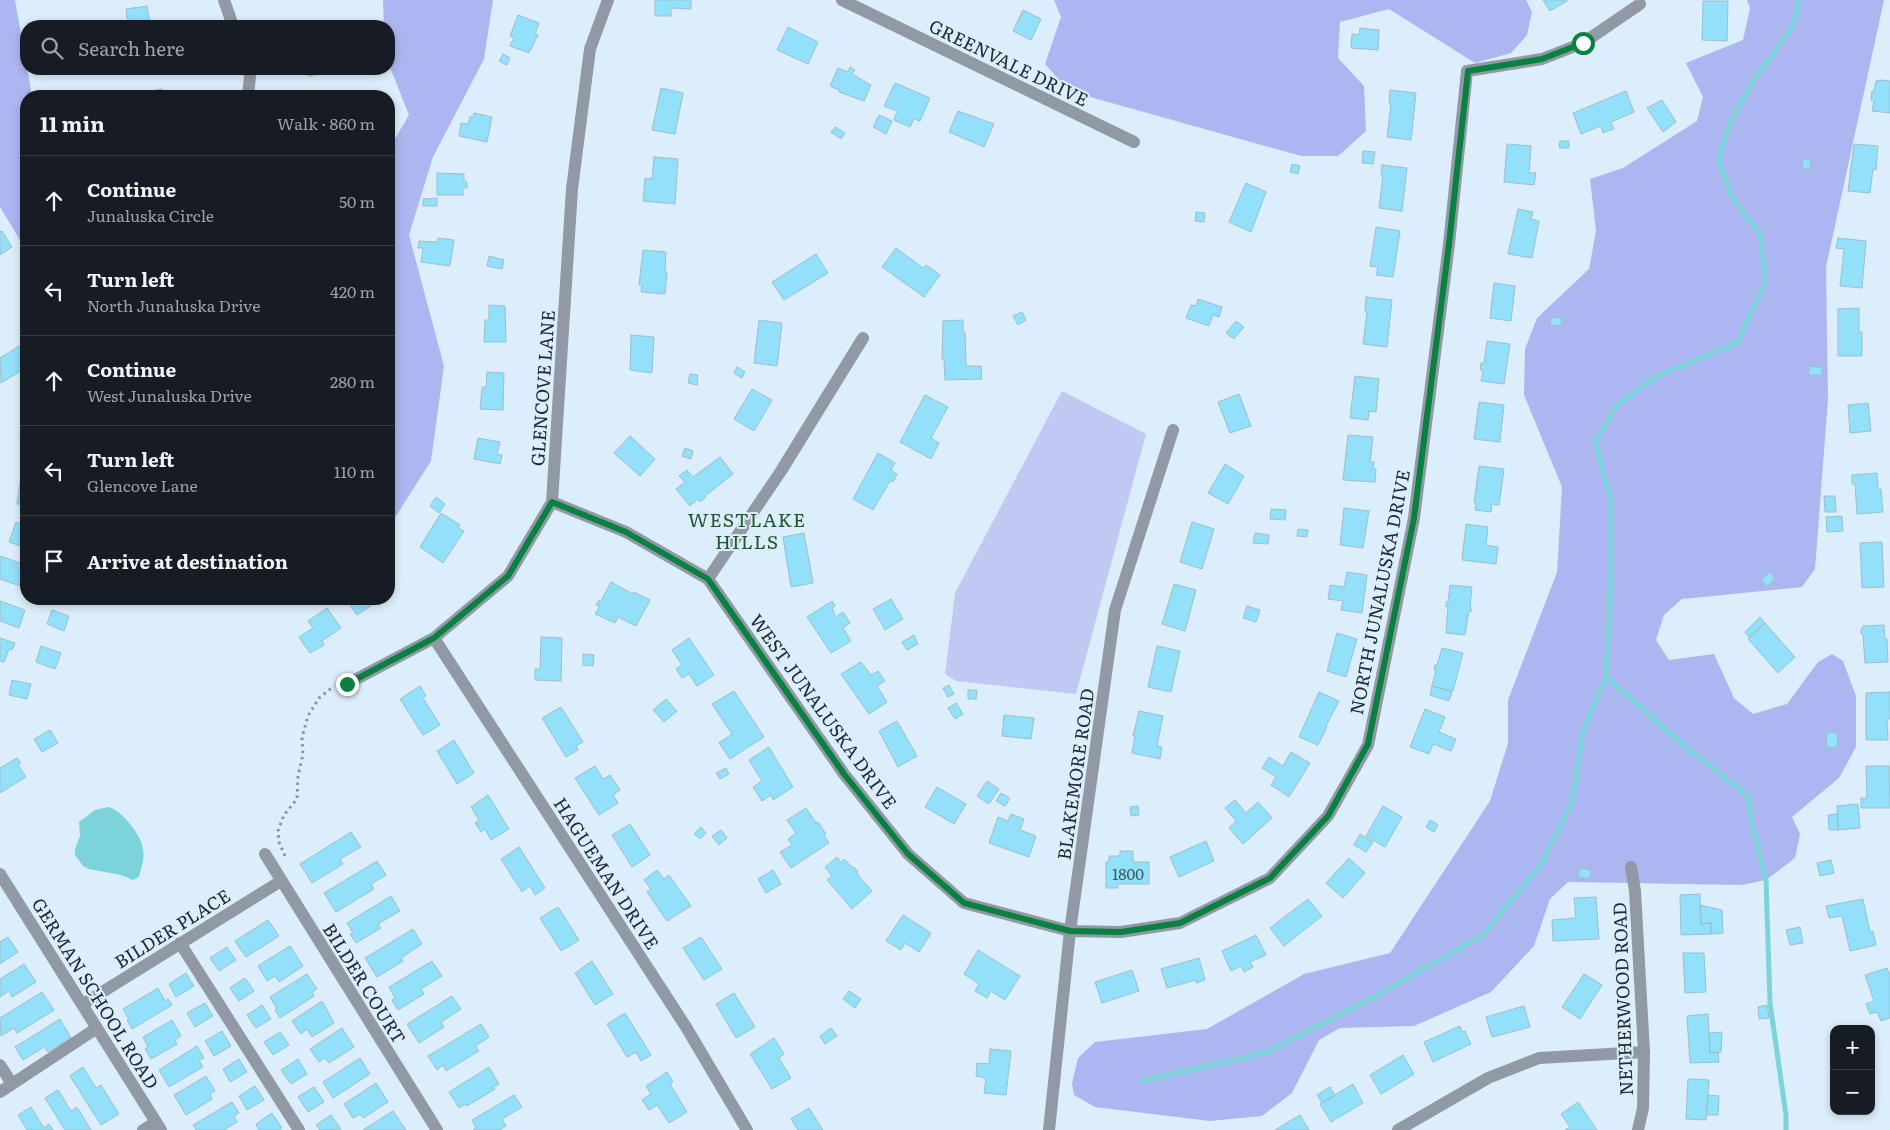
<!DOCTYPE html>
<meta charset="utf-8">
<style>
:root{--surface:#171b24;--page:#242831;--text:#f1f3f6;--muted:#9ea1a6;--line:#363941}
body{margin:0;font-family:Literata,serif;background:var(--page);color:var(--text)}
.controls{position:absolute;right:15px;bottom:15px;display:grid;overflow:hidden;border-radius:10px;box-shadow:0 2px 8px #0003}
.controls button{width:45px;height:45px;display:grid;place-items:center;padding:0;border:0;border-bottom:1px solid var(--line);background:var(--surface);color:var(--text);font:25px sans-serif}
.stop{position:absolute;width:15px;height:15px;margin:-11px;border:4px solid #0b8043;border-radius:50%;background:#fff}
.stop.end{background:#0b8043;border-color:#fff;box-shadow:0 1px 5px #0008}
.list{margin:0;padding:0;list-style:none}
h2{display:flex;justify-content:space-between;align-items:center;height:65px;margin:0;padding:0 20px;font-size:21px}
h2 small{font-size:16px;font-weight:400;color:var(--muted)}
.list li{display:grid;grid-template-columns:32px 1fr auto;gap:15px;align-items:center;box-sizing:border-box;height:90px;padding:0 20px;border-top:1px solid var(--line)}
.list b{display:block;font-size:19px;white-space:nowrap}
.list p{margin:0;font-size:16px;white-space:nowrap;color:var(--muted)}
.list em{font-size:16px;font-style:normal;color:var(--muted)}
.icon{flex:none;width:28px;height:28px;fill:none;stroke:currentColor;stroke-width:2;stroke-linecap:round;stroke-linejoin:round}
.map{position:relative;flex:none;width:1890px;height:1130px;overflow:hidden}
.search{position:absolute;background:var(--surface);box-shadow:0 2px 8px #0003;left:20px;top:20px;width:375px;height:55px;display:flex;align-items:center;gap:12px;box-sizing:border-box;padding:0 18px;border-radius:20px;color:var(--muted);font-size:19px}
.panel{position:absolute;background:var(--surface);box-shadow:0 2px 8px #0003;left:20px;top:90px;width:375px;height:515px;border-radius:20px}
.map>svg:first-child{display:block}
</style>
<div class="map">
<svg width="1890" height="1130" viewBox="0 0 1890 1130">
<rect width="100%" height="100%" fill="#dceefb"/>
<path fill="#c1c9f2" d="M1062 391 1146 434 1076 694 956 681 945 674 955 593Z"/>
<path fill="#acb6f0" d="M0 0H15L32 96H26V250L0 207Z
M383 0H493L484 59 433 157 409 235 444 366 431 461 389 527V149L409 115 389 65V26H384Z
M1054 0H1526L1532 12 1527 35 1511 53 1475 63 1389 9 1340 22 1338 58 1364 86 1366 131 1338 156H1301L1069 91 1045 64 1061 17Z
M1747 0H1884L1826 267 1828 399 1815 569 1802 587 1682 599 1664 615 1656 640 1669 660 1714 654 1734 698 1753 714 1787 704 1818 662 1832 654 1843 661 1856 696V747L1839 778 1792 817 1800 834 1795 858 1766 880 1741 885 1568 882 1550 899 1534 946 1491 992 1414 1026 1340 1028 1319 1040 1292 1093 1262 1116 1210 1121 1095 1107 1074 1095 1072 1083 1078 1058 1095 1042 1207 1029 1304 974 1390 953 1490 801 1508 743V700L1557 572 1562 487 1524 395 1525 349 1537 318 1589 269 1596 231 1590 179 1623 168 1697 121 1703 97 1686 63 1743 40 1750 8Z"/>
<path fill="#7dd3da" d="M108 807C121 809 142 836 143 849 145 858 141 868 139 877L133 880 121 875 89 869 83 866 75 855V849L80 836 79 822 95 810Z"/>
<g fill="none" stroke-linecap="round" stroke-linejoin="round">
<path stroke="#7dd3da" stroke-width="5" d="M1606 677 1682 744 1748 796 1752 825 1766 880 1770 1003 1786 1115V1130
M1142 1081 1267 1052 1372 998 1483 935 1543 862 1572 802 1583 731 1606 677 1611 583V501L1595 442 1617 405 1657 376 1737 343 1766 280 1760 234 1732 197 1718 159 1730 123 1753 81 1793 26 1799 0"/>
</g>
<path fill="#93e0fa" stroke="#9bbfcc" d="M655 0H691V9L671 8V16H655Z
M1543 0H1567V1L1550 11Z
M1703 1H1728L1727 41 1702 40Z
M147 6 150 25 153 24V26H128L126 9Z
M1023 10 1041 19 1031 40 1013 31Z
M518 15 539 23 535 34 538 35 529 53 510 46 514 37 510 36Z
M788 27 818 42 808 64 777 50Z
M1360 28 1379 30 1378 50 1351 48 1352 34 1359 35Z
M503 54 510 58 507 65 499 61Z
M850 67 855 70 852 74 871 85 864 101 839 92V90L830 86 838 68 848 72Z
M308 69H337V70L309 76Z
M1882 80 1890 81V113L1872 111 1874 101 1871 100 1872 91H1874L1876 81Z
M895 83 930 98 920 121 914 119 910 127 894 120 897 111 884 106Z
M661 88 683 93 675 134 652 130Z
M162 89 163 96H142L141 93Z
M1390 90 1416 93 1411 140 1387 137 1391 104H1389Z
M1626 91 1634 112 1611 122 1614 129 1603 133 1601 126 1581 134 1573 113Z
M1662 100 1676 122 1663 132 1647 108Z
M958 111 994 124 984 147 949 132Z
M474 113 492 117 487 142 459 136 461 123 468 124 470 117H473Z
M879 115 892 121 886 134 873 127Z
M835 127 845 133 841 139 831 132Z
M1560 141H1569V148H1559Z
M1507 144 1531 146 1529 173H1536L1534 185 1504 182Z
M1854 144 1878 146 1876 170 1873 169 1870 193 1848 191Z
M1363 151 1375 152 1373 164 1362 163Z
M654 157 678 159 675 204 643 201 645 178 652 179Z
M1802 160H1810L1811 169H1803Z
M1292 164 1300 166 1298 174 1290 172Z
M1382 165 1407 168 1402 211 1379 208 1383 175H1381Z
M437 173 464 174V181L467 182V188H463V195H437Z
M1246 183 1266 192 1251 232 1229 222Z
M437 198V206H423V199Z
M1518 209 1533 212 1531 219 1539 221 1532 258 1508 254Z
M1196 212 1205 213 1204 222 1195 221Z
M1376 227 1400 231 1393 277 1376 275 1378 267 1370 266Z
M2 231 12 247 0 255V232Z
M438 238 454 240 450 266 421 262 423 248H418L419 241 437 242Z
M1838 238 1866 241 1862 288 1840 286 1844 249 1836 248Z
M896 248 923 268 926 265 940 275 924 297 882 267Z
M643 250 666 252 665 272H667L665 294 641 292 642 285H639Z
M816 254 828 273 784 300 772 282Z
M489 256 504 260 502 269 487 266Z
M1494 283 1515 286 1511 321 1490 318Z
M1366 297 1392 300 1387 347 1363 344 1367 312 1365 311Z
M1198 299 1222 307 1219 317 1213 315 1209 326 1186 318 1191 305 1196 306Z
M489 305 505 306 506 342H484L485 320H489Z
M1859 308V332H1862V356H1838V309Z
M1022 312 1026 320 1018 325 1013 316Z
M1551 317 1562 318 1561 326 1550 325Z
M759 320 782 323 777 366 754 363Z
M963 320V332H965L966 366H981L982 379 945 380 944 359H942L943 321Z
M1236 321 1244 327 1234 339 1226 333Z
M631 335 654 337 652 373 630 370Z
M1487 341 1510 344 1504 384 1481 381 1483 370H1480L1481 363H1484Z
M19 346 26 356V360L21 363 25 368 1 383 0 358Z
M1809 366 1822 367V375H1809Z
M737 367 745 372 742 378 734 373Z
M487 372 504 373 503 410 480 409 482 387H486Z
M690 374 698 375 697 385 688 383Z
M1355 376 1379 379 1376 412 1369 411 1368 420 1350 418Z
M752 389 772 400 754 431 734 419Z
M1239 394 1251 426 1230 433 1218 402Z
M925 395 948 407 931 438 939 443 931 459 900 442Z
M1479 402 1504 405 1500 442 1474 439Z
M1868 403 1871 431 1850 433 1848 405Z
M1348 435 1373 437 1370 462H1374L1373 469H1376L1375 482 1343 480Z
M24 436H26V454H22L20 437Z
M630 436 655 459 640 476 614 453Z
M478 438 500 442 497 454 502 455 500 464 474 459Z
M685 448 693 451 691 459 682 456Z
M878 453 895 463 891 470 897 474 893 482 890 481 873 510 853 499Z
M720 457 733 474 705 496 706 497 700 502 698 499 690 506 676 489 685 482 679 476 687 470 693 477Z
M1225 464 1244 476 1228 504 1208 493Z
M1479 466 1504 469 1499 505 1492 504 1491 512 1475 510 1476 503 1474 502Z
M1877 473 1878 490 1881 489 1883 512 1857 514 1855 484H1852V475Z
M20 482 26 483V505L17 504Z
M1824 496H1835L1836 512H1825Z
M436 497 445 504 439 513 430 506Z
M1344 508 1369 511 1363 548 1340 545Z
M1271 509 1286 510 1285 520 1270 519Z
M441 513 460 525 458 528 464 531 443 563 420 547Z
M1842 516 1843 531 1827 532 1826 517Z
M16 522 26 526V548L9 542Z
M1192 522 1214 529 1202 569 1180 562Z
M1466 524 1488 527 1486 545 1498 547 1496 564 1462 560Z
M1298 529 1308 530 1307 537 1297 536Z
M804 533 813 583 791 587 783 537Z
M1255 533 1269 535 1268 544 1253 543Z
M1882 542 1884 587 1862 588 1860 543Z
M0 556 26 565 24 571 26 572V588L0 579Z
M1347 572 1367 575 1362 613 1341 610 1343 601 1328 599 1330 585 1344 587Z
M1770 572 1775 579 1767 586 1761 580Z
M611 582 633 594 634 592 650 600 636 626 618 617 615 623 595 614 600 606 596 605 599 600 601 601Z
M1174 584 1196 590 1185 631 1162 624Z
M1450 585 1472 587 1470 607H1471V612L1469 611 1465 635 1446 633 1448 607H1446V602H1448Z
M353 599H381L357 615 348 602Z
M891 599 903 619 885 630 873 609Z
M0 601 25 610 19 628 0 621Z
M832 601 835 606 832 608 836 617 843 612 850 623 843 628 851 641 831 653 807 617Z
M1247 606 1260 610 1256 622 1243 618Z
M327 608 341 628 322 641 324 645 310 653 299 637 313 628 308 621Z
M52 610 69 616 64 631 47 624Z
M1760 617 1765 623 1749 637 1745 632Z
M1765 623 1795 657 1778 673 1748 639Z
M1884 625 1885 639H1887L1888 662 1865 663 1863 635 1861 633V630L1863 626Z
M1337 633 1357 639 1346 677 1327 671Z
M914 635 918 644 907 650 902 642Z
M541 637 562 638 561 681 535 680V669H540Z
M0 638 15 643 12 650 9 649 4 662 0 661Z
M689 638 714 675 697 686 689 674 682 678 676 669 682 665 672 650Z
M41 646 61 653 55 669 36 662Z
M1157 646 1180 651 1171 692 1148 687Z
M1442 648 1463 653 1453 691 1432 686 1436 670H1434L1435 665H1437Z
M583 654 594 655 593 666 583 665Z
M861 662 871 675 878 671 885 681 877 686 887 702 869 714 841 674Z
M12 680 31 684 27 699 9 695Z
M949 685 954 694 948 697 943 688Z
M420 686 426 696 423 698 440 725 423 735 400 699Z
M1432 686 1452 692 1449 701 1430 695Z
M968 690H977L976 699H968Z
M734 691 764 737 730 759 719 743 732 734 712 704Z
M1319 692 1339 701 1326 726 1327 727 1318 745 1299 737Z
M1890 692V719H1887L1888 740H1866V693Z
M666 699 677 711 664 722 653 710Z
M956 703 963 714 955 719 948 708Z
M561 707 583 742 576 746 578 750 566 757 542 718Z
M1425 709 1445 717 1439 732 1456 739 1451 751 1433 744 1429 754 1410 747Z
M1139 711 1163 716 1157 746 1162 747 1160 759 1132 753 1135 736H1133Z
M1004 715 1034 718 1031 739 1002 736Z
M897 721 917 756 898 767 879 731Z
M50 730 58 743 42 752 34 739Z
M1837 732 1838 747 1827 748 1826 733Z
M454 740 474 773 457 784 437 751Z
M769 747 793 787 773 800 771 795 762 801 753 787 762 781 749 760Z
M1291 752 1310 763 1289 797 1271 785 1276 777 1262 768 1269 757 1283 766Z
M17 758 21 763 18 765 26 777 0 793V768Z
M595 766 603 779 610 775 620 790 613 795 618 803 599 815 575 778Z
M1866 766H1889L1890 808H1861V798H1867Z
M726 768 729 774 720 779 716 773Z
M987 781 999 789 989 804 977 796Z
M937 787 966 804 954 824 925 807Z
M1001 793 1010 798 1005 806 996 801Z
M488 795 509 829 491 840 485 829 481 832 475 823 479 820 471 807Z
M1235 800 1246 813 1258 802 1272 818 1243 844 1229 828 1236 821 1225 808Z
M1858 804 1860 828 1838 830 1837 806Z
M1138 806 1139 815 1131 816 1130 807Z
M1383 806 1402 817 1385 847 1366 836Z
M806 808 816 823 818 822 826 834 824 835 829 843 791 868 780 852 792 845 788 839 796 833 787 820Z
M1011 814 1024 819 1020 830 1036 836 1029 857 989 843 998 817 1008 821Z
M1837 814 1838 830H1829L1828 815Z
M1430 820 1438 825 1434 832 1426 827Z
M630 824 650 855 632 867 612 835Z
M701 827 706 833 700 839 694 834Z
M721 830 727 838 719 845 712 836Z
M351 832 361 847 340 859 343 864 312 883 300 864Z
M1360 834 1373 842 1366 852 1354 845Z
M1206 841 1214 861 1179 877 1170 857Z
M519 847 545 888 535 895 530 886 522 892 501 859Z
M1120 851H1133V862H1149V884H1118V888H1106V862H1109V856H1120Z
M837 857 841 862 844 859 853 868 854 867 858 872 857 874 872 891 852 909 827 880 832 876 825 867Z
M1349 858 1365 873 1343 898 1326 883Z
M1831 860 1834 873 1820 876 1817 863Z
M377 861 386 875 371 884 374 889 336 912 324 893Z
M1580 868 1591 870 1589 879 1578 877Z
M657 870 664 879 669 875 691 906 667 921 647 892 651 889 644 880Z
M773 870 781 884 766 893 758 879Z
M1700 894 1701 924 1711 923V934L1681 935 1680 895Z
M391 896 400 911 378 924 381 928 356 943 350 934 353 933 347 923Z
M1596 897 1599 939 1553 941 1552 920 1576 918 1574 898Z
M1308 899 1322 916 1284 946 1270 928Z
M1863 899 1870 932 1873 931 1876 945 1850 951 1842 916 1829 918 1826 906Z
M1700 905 1722 910 1723 933 1711 934V923L1701 924Z
M558 907 579 940 561 951 540 918Z
M903 915 931 933 919 952 905 943 901 950 886 941Z
M268 920 279 936 246 957 235 941Z
M1800 927 1803 943 1790 945 1786 930Z
M413 929 422 944 401 958 403 961 377 977 365 958Z
M1256 935 1266 955 1250 962 1253 967 1244 972 1241 966 1231 971 1222 951Z
M8 937 18 952 0 964V942Z
M701 937 722 969 704 980 683 948Z
M290 946 303 966 279 982 275 976 267 981 258 966Z
M227 947 236 960 219 971 210 958Z
M978 950 1020 976 1005 1000 991 991 987 998 975 991 979 984 964 974Z
M1683 953H1704L1706 992 1685 993Z
M1199 958 1205 980 1196 983V980L1167 988 1161 969Z
M432 961 442 976 421 989 424 994 398 1010 392 1000 395 998 389 987Z
M592 961 613 994 595 1005 575 973Z
M24 964 36 982 12 997 9 991 0 997V979Z
M1887 968 1890 976V1018L1881 1021 1877 1012 1870 1014 1866 1004 1874 1001 1865 975Z
M1132 970 1139 991 1102 1003 1095 982Z
M186 973 194 986 176 997 169 984Z
M307 974 317 989 312 992 314 996 280 1018 275 1010 277 1009 270 997Z
M1584 974 1602 985 1580 1019 1562 1007Z
M245 978 254 991 239 1001 230 988Z
M158 988 165 1001 168 999 172 1005 132 1029 127 1020 129 1019 123 1009Z
M849 991 861 999 855 1008 843 999Z
M42 992 54 1010 17 1033 14 1028 1 1036 0 1018Z
M734 993 755 1027 736 1038 716 1004Z
M452 996 461 1009 441 1022 444 1027 419 1043 407 1024Z
M322 1001 334 1023 312 1037 307 1029 301 1034 292 1021Z
M205 1003 213 1016 195 1027 187 1013Z
M262 1005 271 1019 256 1028 247 1015Z
M1767 1005 1769 1018 1759 1019 1758 1007Z
M1524 1006 1530 1027 1492 1037 1486 1017Z
M625 1013 651 1055 641 1061 636 1052 627 1057 607 1024Z
M1708 1014 1710 1053 1718 1052 1719 1062 1690 1063 1687 1016Z
M60 1019 71 1038 48 1052 44 1047 23 1060 15 1047Z
M172 1020 181 1036 175 1040 177 1044 151 1059 145 1049 148 1047 143 1037Z
M481 1024 489 1037 475 1046 479 1051 446 1071 443 1065 437 1070 428 1056Z
M1460 1026 1462 1032 1465 1031 1471 1044 1433 1062 1424 1042Z
M342 1028 354 1047 329 1063 325 1058 319 1062 310 1049Z
M831 1028 837 1036 825 1044 820 1036Z
M222 1031 231 1046 214 1056 205 1041Z
M280 1032 289 1045 273 1055 264 1042Z
M1722 1032 1721 1052 1710 1053 1709 1033Z
M774 1038 784 1054 779 1058 791 1078 772 1089 750 1054Z
M197 1046 204 1058 199 1060 203 1067 169 1087 159 1070Z
M990 1049 1011 1051 1006 1095 984 1093 986 1078 976 1076 977 1063 989 1064Z
M1403 1055 1414 1074 1381 1094 1370 1075Z
M360 1058 370 1074 333 1098 323 1082Z
M239 1059 247 1072 230 1082 223 1069Z
M298 1059 307 1074 291 1084 281 1070Z
M83 1067 96 1088 101 1085 119 1114 101 1125 70 1076Z
M489 1067 499 1084 493 1087 495 1089 467 1106 465 1104 459 1108 449 1092Z
M667 1072 673 1082 670 1084 687 1112 669 1123 657 1105 649 1110 642 1100 651 1094 646 1086Z
M206 1076 215 1091 210 1094 212 1099 186 1115 174 1095Z
M1688 1079 1709 1080 1706 1120 1686 1119Z
M376 1083 388 1102 363 1118 360 1114 353 1118 344 1104Z
M1353 1084 1363 1103 1331 1122 1320 1104Z
M255 1086 264 1100 247 1110 239 1096Z
M314 1087 324 1102 308 1112 298 1097Z
M1330 1087 1335 1095 1322 1103 1317 1095Z
M58 1090 71 1111 77 1107 91 1130H65L45 1098Z
M514 1095 522 1107 502 1119 506 1126 499 1130H473L476 1128 472 1120Z
M1708 1095 1719 1096 1718 1115H1706Z
M232 1102 239 1113 234 1116 237 1122 224 1130H196L193 1125Z
M1578 1102 1597 1130H1565L1570 1127 1561 1114Z
M31 1107 44 1128 49 1124 53 1130H27L18 1115Z
M809 1108 823 1130H798L791 1119Z
M393 1111 406 1130H363Z
M272 1113 282 1128 279 1130H259L256 1124Z
M331 1115 341 1129 320 1130 316 1125Z
M1300 1115 1309 1130H1275Z"/>
<g fill="none" stroke-linecap="round" stroke-linejoin="round">
<path stroke="#8695a0" stroke-width="3" stroke-dasharray="2.5 4" stroke-linecap="butt" d="M285 856 279 842 278 831 284 815 297 799 298 776 303 754 302 737 308 716 319 698 334 686"/>
<path stroke="#9199a4" stroke-width="12" d="M224 0 233 26
M842 0 1134 142
M248 69 250 76 248 96
M552 502 626 532 708 579 844 774 908 854 964 903 1070 931 1121 932 1180 923 1270 878 1328 816 1368 745 1414 518 1449 244 1467 71 1542 59 1583 43 1640 4
M708 579 781 471 863 338
M434 638 686 1027 747 1130
M347 684 434 638 508 576 552 502 572 189 590 49 608 0
M265 854 437 1130
M1631 867 1635 891 1644 1052 1643 1108 1638 1130
M0 874 161 1130
M180 943 299 1130
M83 1004 281 881
M0 1065 12 1084
M0 1092 97 1028
M143 1130 156 1122
M1049 1130 1070 931 1115 610 1173 430
M1398 1130 1488 1078 1539 1058 1644 1052"/>
</g>
<g fill="none" stroke-linecap="round" stroke-linejoin="round">
<path stroke="#0b8043" stroke-width="6" d="M347 684 434 638 508 576 552 502 626 532 708 579 844 774 908 854 964 903 1070 931 1121 932 1180 923 1270 878 1328 816 1368 744 1414 518 1449 244 1468 71 1542 59 1583 43"/>
</g>
<g text-anchor="middle" dominant-baseline="central" stroke-width="4" stroke-linejoin="round" paint-order="stroke">
<g font-size="15" fill="#3d5865">
<text x="1128" y="873">1800</text>
</g>
<g font-size="18" fill="#202b33" stroke="#dceefb">
<text transform="translate(1009 62) rotate(26)">GREENVALE DRIVE</text>
<text transform="translate(542 388) rotate(-86)">GLENCOVE LANE</text>
<text transform="translate(1379 592) rotate(-79)">NORTH JUNALUSKA DRIVE</text>
<text transform="translate(824 711) rotate(54)">WEST JUNALUSKA DRIVE</text>
<text transform="translate(1075 774) rotate(-82)">BLAKEMORE ROAD</text>
<text transform="translate(607 873) rotate(57)">HAGUEMAN DRIVE</text>
<text transform="translate(172 928) rotate(-32)">BILDER PLACE</text>
<text transform="translate(365 983) rotate(58)">BILDER COURT</text>
<text transform="translate(96 993) rotate(58)">GERMAN SCHOOL ROAD</text>
<text transform="translate(1622 999) rotate(-92)">NETHERWOOD ROAD</text>
</g>
<g font-size="19" letter-spacing="1" fill="#1f5928" stroke="#dceefb">
<text x="747" y="519">WESTLAKE<tspan x="747" dy="22">HILLS</tspan></text>
</g>
</g>
</svg>
<div class="controls">
<button>+</button>
<button>−</button>
</div>
<div class="stop" style="left:1583px;top:43px"></div>
<div class="stop end" style="left:347px;top:684px"></div>
<div class="search"><svg class="icon" aria-label="search" viewBox="0 0 24 24"><circle cx="10" cy="10" r="6"/><path d="M15 15l6 6"/></svg>Search here</div>
<section class="panel">
<h2>11 min<small>Walk · 860 m</small></h2>
<ul class="list">
<li><svg class="icon" aria-label="ahead" viewBox="0 0 24 24"><path d="M12 20V5M6 11l6-6 6 6"/></svg><div><b>Continue</b><p>Junaluska Circle</p></div><em>50 m</em></li>
<li><svg class="icon" aria-label="left" viewBox="0 0 24 24"><path d="M17 20v-9H6M10 6l-5 5 5 5"/></svg><div><b>Turn left</b><p>North Junaluska Drive</p></div><em>420 m</em></li>
<li><svg class="icon" aria-label="ahead" viewBox="0 0 24 24"><path d="M12 20V5M6 11l6-6 6 6"/></svg><div><b>Continue</b><p>West Junaluska Drive</p></div><em>280 m</em></li>
<li><svg class="icon" aria-label="left" viewBox="0 0 24 24"><path d="M17 20v-9H6M10 6l-5 5 5 5"/></svg><div><b>Turn left</b><p>Glencove Lane</p></div><em>110 m</em></li>
<li><svg class="icon" aria-label="arrive" viewBox="0 0 24 24"><path d="M6 21V4h12l-3 4 3 4H6"/></svg><div><b>Arrive at destination</b></div></li>
</ul>
</section>
</div>
